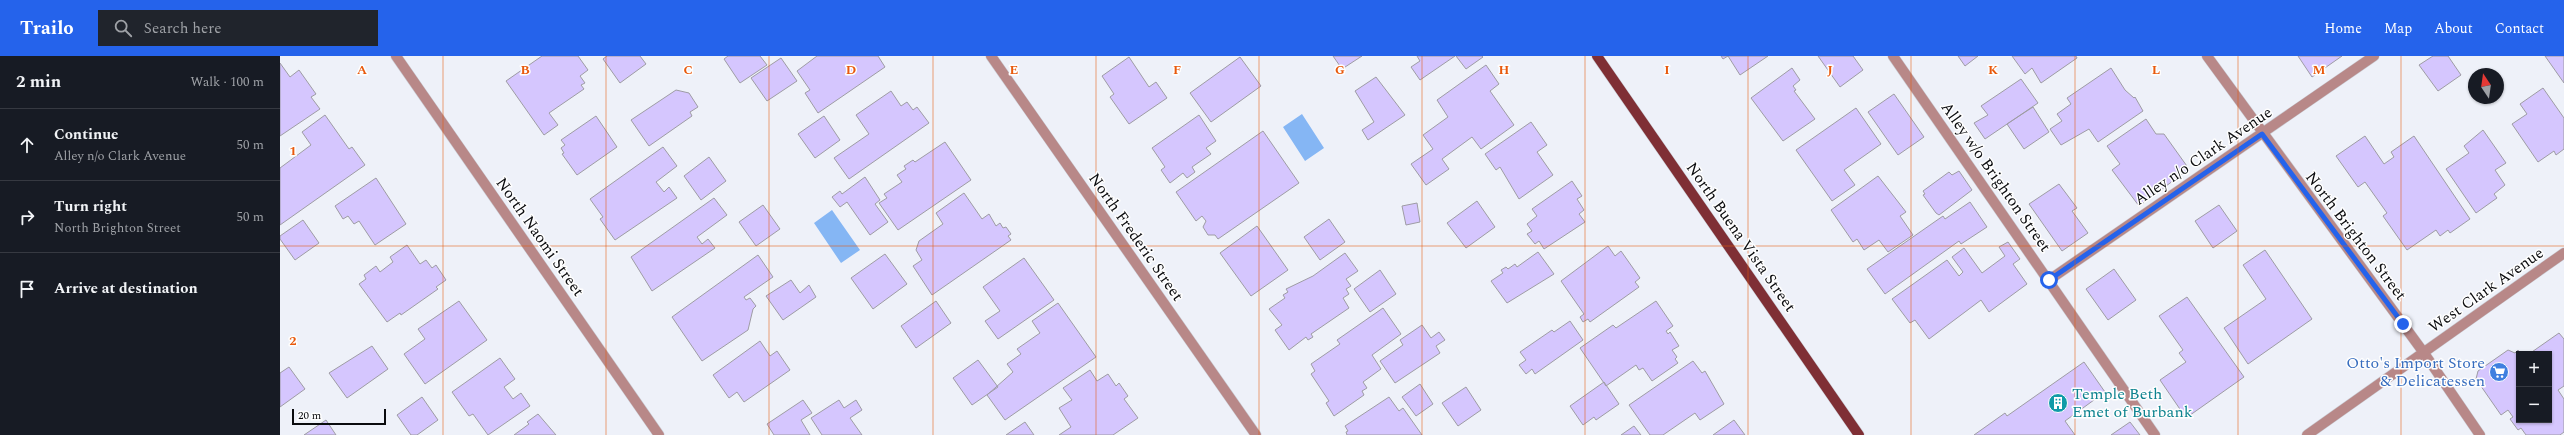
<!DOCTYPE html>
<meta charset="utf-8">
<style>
:root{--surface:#171b24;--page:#20242c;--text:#f1f3f6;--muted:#9ea1a6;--line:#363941;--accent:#2563eb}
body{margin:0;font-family:Spectral,serif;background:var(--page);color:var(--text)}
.controls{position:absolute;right:12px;bottom:12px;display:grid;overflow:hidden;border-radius:0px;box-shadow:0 1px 3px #0004}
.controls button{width:36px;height:36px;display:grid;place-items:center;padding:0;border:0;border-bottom:1px solid var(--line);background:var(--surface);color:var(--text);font:20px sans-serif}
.compass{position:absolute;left:2188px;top:12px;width:36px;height:36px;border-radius:50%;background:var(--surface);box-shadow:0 1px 3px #0004;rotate:347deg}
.scale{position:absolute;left:12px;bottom:10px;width:94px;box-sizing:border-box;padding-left:4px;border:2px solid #0a0b0e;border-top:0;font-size:11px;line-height:14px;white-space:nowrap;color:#0a0b0e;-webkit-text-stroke:3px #fefefe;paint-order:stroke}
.stop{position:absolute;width:12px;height:12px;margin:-9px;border:3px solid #2563eb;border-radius:50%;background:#fff}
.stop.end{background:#2563eb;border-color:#fff;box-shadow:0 1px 4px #0008}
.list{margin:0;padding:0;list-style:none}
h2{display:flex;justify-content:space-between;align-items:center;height:52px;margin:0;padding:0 16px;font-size:17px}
h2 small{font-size:13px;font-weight:400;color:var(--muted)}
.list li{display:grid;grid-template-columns:26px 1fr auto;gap:12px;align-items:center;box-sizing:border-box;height:72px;padding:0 16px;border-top:1px solid var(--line)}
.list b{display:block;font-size:15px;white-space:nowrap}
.list p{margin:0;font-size:13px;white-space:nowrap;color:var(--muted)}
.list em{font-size:13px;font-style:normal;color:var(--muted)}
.icon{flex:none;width:22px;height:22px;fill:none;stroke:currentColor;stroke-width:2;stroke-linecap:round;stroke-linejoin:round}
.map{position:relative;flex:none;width:2284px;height:379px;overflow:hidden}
header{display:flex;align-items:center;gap:24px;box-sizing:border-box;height:56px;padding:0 20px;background:var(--accent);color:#fff}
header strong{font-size:19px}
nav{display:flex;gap:22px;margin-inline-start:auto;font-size:14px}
.search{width:280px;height:36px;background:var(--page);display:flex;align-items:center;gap:10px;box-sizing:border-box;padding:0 14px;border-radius:0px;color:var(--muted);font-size:15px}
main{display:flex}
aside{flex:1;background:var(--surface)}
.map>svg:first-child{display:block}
</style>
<header>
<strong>Trailo</strong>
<div class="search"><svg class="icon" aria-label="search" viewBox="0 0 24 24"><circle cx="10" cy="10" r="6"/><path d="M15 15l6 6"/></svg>Search here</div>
<nav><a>Home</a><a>Map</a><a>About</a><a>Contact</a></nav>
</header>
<main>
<aside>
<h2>2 min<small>Walk · 100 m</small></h2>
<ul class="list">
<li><svg class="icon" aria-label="ahead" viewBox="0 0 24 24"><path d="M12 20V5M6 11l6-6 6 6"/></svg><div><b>Continue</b><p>Alley n/o Clark Avenue</p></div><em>50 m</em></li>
<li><svg class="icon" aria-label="right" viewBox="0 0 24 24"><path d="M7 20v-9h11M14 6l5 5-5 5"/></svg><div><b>Turn right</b><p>North Brighton Street</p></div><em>50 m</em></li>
<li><svg class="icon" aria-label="arrive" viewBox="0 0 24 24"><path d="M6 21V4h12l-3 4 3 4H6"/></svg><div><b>Arrive at destination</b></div></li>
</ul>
</aside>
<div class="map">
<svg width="2284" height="379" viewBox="0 0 2284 379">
<rect width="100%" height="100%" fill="#eef1f9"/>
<path fill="#85b6f4" d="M1022 58 1044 92 1025 105 1003 71Z
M552 154 580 194 561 207 534 167Z"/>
<path fill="#d5c6fe" stroke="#9e9ca4" d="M262 0H298L308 14 300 20 305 27 301 29 304 33 269 57 278 69 264 79 226 25Z
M327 0H360L366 8 340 27 323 3Z
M448 0H480L487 9 460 27 444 3Z
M598 0 605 11 538 57 525 37 530 34 517 15 537 0Z
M1053 0H1082L1062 13Z
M1137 0H1175L1140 24 1131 11 1140 5Z
M1176 0H1202L1203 1 1186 13Z
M1441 0H1488L1460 19 1448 0 1443 3Z
M1538 0H1573L1583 14 1560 31Z
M1678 0H1698L1685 10Z
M1732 0H1796L1797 2 1761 27 1752 12 1745 18Z
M2018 0H2062L2032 21Z
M2153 0H2168L2181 19 2158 35 2139 9Z
M2265 0H2284V27Z
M849 1 869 31 876 26 887 42 849 68 830 41 834 38 822 20Z
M960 1 981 30 931 66 910 37Z
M501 2 517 25 487 45 471 22Z
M0 7 10 21 19 14 36 38 31 41 40 53 0 80Z
M1206 9 1219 28 1210 35 1234 69 1201 93 1192 81 1162 103 1169 113 1146 129 1131 108 1153 93 1143 79 1168 61 1157 44Z
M1512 12 1520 24 1513 30 1516 34 1514 35 1535 63 1503 85 1471 42Z
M1831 12 1845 34 1854 42 1855 41 1863 55 1818 86 1809 73 1781 89 1770 73 1782 65 1777 58 1791 48 1787 42Z
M1096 21 1125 59 1088 84 1082 74 1094 66 1075 35Z
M1741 23 1758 47 1705 83 1694 67 1708 59 1701 50Z
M2263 32 2284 62V93L2276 99 2274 95 2258 106 2232 68 2247 58 2240 48Z
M396 34 409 37 418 51 410 56 412 60 369 90 351 64Z
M611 35 621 50 627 46 633 54 637 51 649 67 569 123 554 102 589 78 576 59Z
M1614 38 1644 81 1618 99 1588 56Z
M1753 51 1769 76 1744 93 1727 68Z
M1576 52 1601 88 1564 114 1575 129 1552 145 1516 94Z
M45 59 69 93 72 91 85 109 0 169V112L31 89 22 76Z
M919 59 936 85 926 92 931 98 912 111 915 116 907 122 903 117 890 127 881 114 885 111 872 92Z
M316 60 337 91 297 119 282 98 284 97 281 92 285 89 281 84Z
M544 60 560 84 535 102 518 78Z
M1866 63 1876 78H1884L1909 113 1859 150 1832 114 1840 108 1827 90Z
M1251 66 1267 89 1257 96 1273 119 1239 143 1220 111 1216 114 1205 98Z
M2203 74 2226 107 2215 114 2225 129 2214 138 2217 142 2196 157 2166 113 2189 97 2184 90Z
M983 75 1019 127 938 183 935 179H928L923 171 926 165 922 160 916 165 896 136Z
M2085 80 2104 108 2114 101 2111 96 2134 80 2190 163 2170 177 2168 174 2160 180 2156 174 2127 194 2103 160 2107 157 2085 126 2078 131 2056 100Z
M665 86 691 124 618 174 599 147 607 142 604 138 622 126 617 119 626 113 624 110 633 104 635 106Z
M383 91 397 110 376 126 384 136 389 131 397 142 335 184 320 163 323 161 310 143Z
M429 101 446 125 421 144 404 120Z
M1679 115 1692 134 1659 159 1656 157 1643 139 1645 138 1643 135 1669 116 1672 119Z
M1598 120 1626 156 1620 160 1633 179 1608 196 1599 184 1584 194 1577 183 1573 186 1551 154Z
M585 121 600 144 595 148 608 166 590 179 567 146 560 151 552 141 560 135 562 138Z
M96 122 126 168 95 189 79 165 74 168 68 160 63 163 55 150Z
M1292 125 1302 140 1297 143 1304 154 1299 158 1305 166 1264 193 1259 185 1255 188 1247 178 1252 175 1247 168 1257 160 1252 153Z
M1779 128 1797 152 1792 155 1808 177 1782 195 1749 148Z
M684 137 702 163 709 158 716 170 720 167 723 172 726 171 731 178 728 180 731 184 652 239 633 210 642 204 636 194 639 185 663 168 656 157Z
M434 142 447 159 417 181 422 188 428 183 435 192 372 235 351 201Z
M1197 145 1215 171 1186 192 1167 167Z
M1690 146 1707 171 1681 188 1679 185 1605 238 1587 213 1663 160 1665 163Z
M1137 147 1140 166 1126 169 1122 150Z
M483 149 500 173 476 190 459 166Z
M1939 149 1957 175 1933 192 1915 165Z
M1049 163 1065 186 1040 204 1024 181Z
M23 164 39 187 15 204 0 183V180Z
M977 170 1008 214 971 240 940 197Z
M1728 186 1740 203 1733 208 1747 228 1709 256 1701 244 1649 283 1635 264 1630 267 1612 243 1667 204 1679 220 1683 216 1672 201 1684 192 1702 217 1725 200 1719 191Z
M127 189 140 208 146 204 152 212 156 209 166 224 156 231 158 233 121 259 120 257 107 266 79 228 86 223 84 219 96 210 100 216 113 206 110 201Z
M1328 190 1335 200 1341 195 1360 222 1355 226 1359 231 1310 266 1308 263 1303 266 1300 261 1304 258 1281 225Z
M1985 194 2032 263 1968 308 1944 272 1986 243 1963 209Z
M1258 196 1274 218 1227 247 1211 225 1223 217 1221 214 1226 211 1228 213 1235 208 1237 211Z
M1065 197 1078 215 1066 223 1071 230 1066 233 1069 238 1063 242 1069 252 1031 278 1033 281 1028 284 1026 281 1009 294 995 274 1002 269 989 253 1005 242 1003 239 1008 236 1006 233 1033 220Z
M605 198 627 228 593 253 571 222Z
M478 199 493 221 464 241 466 244 470 242 476 250 473 253 468 274 422 305 392 261Z
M744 202 774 244 718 283 705 265 720 255 703 231Z
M1834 213 1856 244 1828 264 1806 233Z
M1100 214 1116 238 1090 256 1074 233Z
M511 224 520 237 529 229 536 241 503 264 486 240Z
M1907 241 1964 321 1906 362 1880 324 1906 306 1899 297 1903 294 1879 260Z
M179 245 207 284 145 328 124 298 145 283 138 273Z
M656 245 671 267 636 292 621 270Z
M1376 245 1393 270 1386 275 1388 278 1390 276 1399 290 1392 294 1397 301 1395 303 1398 307 1372 325 1363 312 1359 314 1356 309 1326 330 1300 292 1333 269 1336 272Z
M778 247 816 301 725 364 707 339 733 316 727 308 741 298 737 293 760 277 752 265Z
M1103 252 1121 278 1092 299 1101 313 1083 326 1087 332 1082 335 1084 339 1054 360 1046 347 1049 345 1031 318 1035 315 1031 308 1060 288 1057 284Z
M1290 265 1303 284 1255 318 1252 313 1246 318 1239 309 1246 304 1240 296 1272 274 1274 276Z
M1142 269 1151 282 1159 276 1165 284 1156 290 1160 297 1115 327 1100 305 1123 289 1120 284Z
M2279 277 2284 283V330L2278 334 2284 343V376L2280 379H2246L2241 372 2238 374 2230 363 2233 361 2228 354 2221 359 2196 323 2198 315 2228 294 2235 297 2238 294 2241 298 2239 364H2269V298H2249Z
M480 285 490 300 497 295 510 314 464 346 457 336 449 342 433 319Z
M92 290 108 313 67 342 49 317Z
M220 302 235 323 224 331 233 343 241 337 250 350 208 379 193 358 189 360 172 336Z
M698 304 718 331 692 349 673 322Z
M1413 305 1422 317 1425 315 1444 348 1420 364 1415 357 1383 379H1370L1349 349Z
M1804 306 1825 336 1785 365 1795 379H1694L1725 357 1727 360Z
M9 311 25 333 0 351V317Z
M810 314 817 325 828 318 836 330 839 327 848 340 844 343 858 362 833 379H779L791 371 779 352 792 344 783 332Z
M1324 326 1339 348 1316 364 1314 361 1303 369 1290 350Z
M1140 328 1153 348 1136 360 1122 341Z
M1186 331 1201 354 1178 370 1162 347Z
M142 341 158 364 137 379H131L117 359Z
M1109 341 1119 355 1123 352 1142 379H1067L1066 376 1068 375 1065 370Z
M523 344 532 357 521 364 530 379H494L487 368Z
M559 344 564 352 576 344 582 354 570 362 582 379H542L531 362Z
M258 358 276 379H234L249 368 247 366Z
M46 364 56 379H24Z
M1454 364 1465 379H1433Z
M745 366 754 379H726Z
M1850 366 1860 379H1831Z
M1354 370 1361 379H1341Z"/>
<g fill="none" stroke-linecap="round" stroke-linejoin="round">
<defs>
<path id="minor" d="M116 0 379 379
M711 0 976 379
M1613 0 1875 379
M1927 0 2144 297 2200 379
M1769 224 2094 0
M2027 379 2284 197"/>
<path id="major" d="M1317 0 1579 379"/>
</defs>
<use href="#minor" stroke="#caccd3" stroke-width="11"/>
<use href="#major" stroke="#caccd3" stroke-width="11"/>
<use href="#minor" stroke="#b88888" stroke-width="10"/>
<use href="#major" stroke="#7f2f35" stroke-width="10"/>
</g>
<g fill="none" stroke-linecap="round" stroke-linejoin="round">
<path stroke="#2563eb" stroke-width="5" d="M1769 224 1982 78 2123 268"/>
</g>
<path fill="none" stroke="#e8590c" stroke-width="1" stroke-opacity="0.55" d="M163 0V379M326 0V379M489 0V379M653 0V379M816 0V379M979 0V379M1142 0V379M1305 0V379M1468 0V379M1631 0V379M1795 0V379M1958 0V379M2121 0V379M0 190H2284"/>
<defs>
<symbol id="supermarket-disc" viewBox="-11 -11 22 22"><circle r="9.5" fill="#3f7fe0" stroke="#fefefe"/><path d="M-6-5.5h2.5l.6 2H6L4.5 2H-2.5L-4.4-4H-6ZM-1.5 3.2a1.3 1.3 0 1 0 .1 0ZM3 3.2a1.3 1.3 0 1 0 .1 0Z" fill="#fff"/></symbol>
<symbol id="building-disc" viewBox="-11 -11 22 22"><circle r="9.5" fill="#0f9aa8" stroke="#fefefe"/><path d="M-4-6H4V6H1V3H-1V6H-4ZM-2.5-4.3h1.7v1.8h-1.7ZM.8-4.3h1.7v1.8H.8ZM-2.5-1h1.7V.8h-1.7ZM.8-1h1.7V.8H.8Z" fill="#fff"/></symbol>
</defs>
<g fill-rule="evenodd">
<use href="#supermarket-disc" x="2208" y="305" width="22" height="22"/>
<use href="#building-disc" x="1767" y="336" width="22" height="22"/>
</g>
<g text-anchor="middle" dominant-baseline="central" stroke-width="3" stroke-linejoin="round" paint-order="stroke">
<g font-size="16" fill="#0a0b0e" stroke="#fefefe">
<text transform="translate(1923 100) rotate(-34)">Alley n/o Clark Avenue</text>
<text transform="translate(1716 121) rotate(55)">Alley w/o Brighton Street</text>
<text transform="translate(2076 180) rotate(53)">North Brighton Street</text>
<text transform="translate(260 181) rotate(55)">North Naomi Street</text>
<text transform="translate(856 181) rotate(55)">North Frederic Street</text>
<text transform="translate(1461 181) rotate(55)">North Buena Vista Street</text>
<text transform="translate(2206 234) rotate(-35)">West Clark Avenue</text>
</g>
<g font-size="16" fill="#366cbe" stroke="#fefefe" text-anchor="end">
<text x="2205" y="307">Otto's Import Store<tspan x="2205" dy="18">&amp; Delicatessen</tspan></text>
</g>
<g font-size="16" fill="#0d838f" stroke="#fefefe" text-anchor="start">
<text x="1792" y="338">Temple Beth<tspan x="1792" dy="18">Emet of Burbank</tspan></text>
</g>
</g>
<g font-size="13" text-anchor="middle" font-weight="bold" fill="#e8590c" stroke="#fefefe" stroke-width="3" stroke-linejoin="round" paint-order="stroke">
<text x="82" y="18">A</text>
<text x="245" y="18">B</text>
<text x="408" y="18">C</text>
<text x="571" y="18">D</text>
<text x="734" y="18">E</text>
<text x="897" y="18">F</text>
<text x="1060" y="18">G</text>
<text x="1224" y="18">H</text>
<text x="1387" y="18">I</text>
<text x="1550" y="18">J</text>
<text x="1713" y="18">K</text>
<text x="1876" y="18">L</text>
<text x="2039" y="18">M</text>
<text x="13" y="99">1</text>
<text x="13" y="289">2</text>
</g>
</svg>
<div class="controls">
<button>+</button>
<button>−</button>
</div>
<svg class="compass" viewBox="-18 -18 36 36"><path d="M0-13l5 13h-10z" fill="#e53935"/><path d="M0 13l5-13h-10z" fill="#9ea1a6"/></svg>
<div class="scale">20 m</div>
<div class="stop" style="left:1769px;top:224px"></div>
<div class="stop end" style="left:2123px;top:268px"></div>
</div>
</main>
